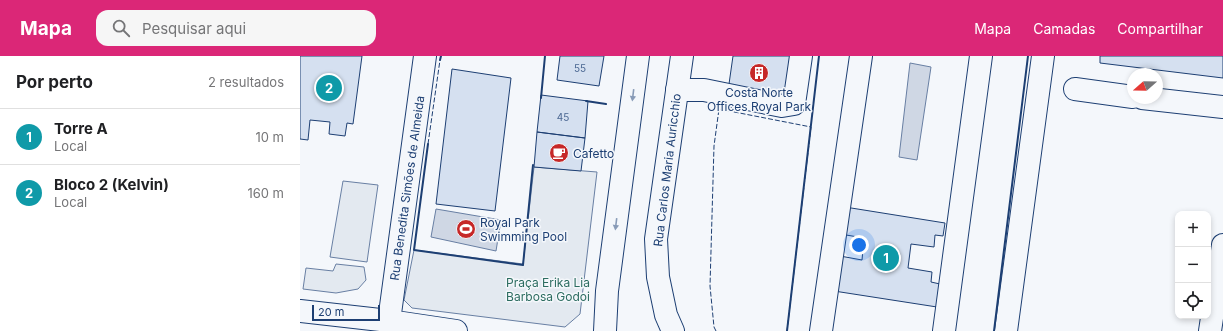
<!DOCTYPE html>
<html lang="pt">
<meta charset="utf-8">
<style>
:root{--surface:#fff;--page:#f6f6f6;--text:#202124;--muted:#757577;--line:#e0e0e0;--accent:#db2777}
body{margin:0;font-family:Inter,sans-serif;background:var(--page);color:var(--text)}
.controls{position:absolute;right:12px;bottom:12px;display:grid;overflow:hidden;border-radius:8px;box-shadow:0 2px 6px #0003}
.controls button{width:36px;height:36px;display:grid;place-items:center;padding:0;border:0;border-bottom:1px solid var(--line);background:var(--surface);color:var(--text);font:20px sans-serif}
.compass{position:absolute;left:827px;top:12px;width:36px;height:36px;border-radius:50%;background:var(--surface);box-shadow:0 2px 6px #0003;rotate:250deg}
.scale{position:absolute;left:12px;bottom:10px;width:68px;box-sizing:border-box;padding-left:4px;border:2px solid #1d3f73;border-top:0;font-size:11px;line-height:14px;white-space:nowrap;color:#1d3f73;-webkit-text-stroke:3px #f4f7fb;paint-order:stroke}
.you{position:absolute;left:559px;top:189px;width:14px;height:14px;margin:-10px;border:3px solid #fff;border-radius:50%;background:#1a73e8;box-shadow:0 0 0 6px #1a73e833}
.badge{display:grid;place-items:center;width:26px;height:26px;border-radius:50%;background:var(--accent);color:#fff;font-size:13px;font-weight:700}
.pin{position:absolute;translate:-50% -50%;border:2px solid #fff;box-shadow:0 1px 4px #0006}
.list{margin:0;padding:0;list-style:none}
h2{display:flex;justify-content:space-between;align-items:center;height:52px;margin:0;padding:0 16px;font-size:17px}
h2 small{font-size:13px;font-weight:400;color:var(--muted)}
.list li{display:grid;grid-template-columns:26px 1fr auto;gap:12px;align-items:center;box-sizing:border-box;height:56px;padding:0 16px;border-top:1px solid var(--line)}
.list b{display:block;font-size:15px;white-space:nowrap}
.list p{margin:0;font-size:13px;white-space:nowrap;color:var(--muted)}
.list em{font-size:13px;font-style:normal;color:var(--muted)}
.icon{flex:none;width:22px;height:22px;fill:none;stroke:currentColor;stroke-width:2;stroke-linecap:round;stroke-linejoin:round}
.map{position:relative;flex:none;width:923px;height:275px;overflow:hidden}
header{display:flex;align-items:center;gap:24px;box-sizing:border-box;height:56px;padding:0 20px;background:var(--accent);color:#fff}
header strong{font-size:19px}
nav{display:flex;gap:22px;margin-inline-start:auto;font-size:14px}
.search{width:280px;height:36px;background:var(--page);display:flex;align-items:center;gap:10px;box-sizing:border-box;padding:0 14px;border-radius:12px;color:var(--muted);font-size:15px}
main{display:flex}
aside{flex:1;background:var(--surface)}
.map>svg:first-child{display:block}
</style>
<header>
<strong>Mapa</strong>
<div class="search"><svg class="icon" aria-label="search" viewBox="0 0 24 24"><circle cx="10" cy="10" r="6"/><path d="M15 15l6 6"/></svg>Pesquisar aqui</div>
<nav><a>Mapa</a><a>Camadas</a><a>Compartilhar</a></nav>
</header>
<main>
<aside>
<h2>Por perto<small>2 resultados</small></h2>
<ul class="list">
<li><span class="badge" style="background:#0f9aa8">1</span><div><b>Torre A</b><p>Local</p></div><em>10 m</em></li>
<li><span class="badge" style="background:#0f9aa8">2</span><div><b>Bloco 2 (Kelvin)</b><p>Local</p></div><em>160 m</em></li>
</ul>
</aside>
<div class="map">
<svg width="923" height="275" viewBox="0 0 923 275">
<rect width="100%" height="100%" fill="#f4f7fb"/>
<path fill="#e3e9f0" stroke="#687fa3" d="M234 111 297 116 280 258 265 271 112 252 104 244 114 194 223 208Z
M43 125 78 129 67 206 30 201Z
M36 208 64 211 66 224 58 233 36 237 3 233 6 212 33 215Z"/>
<path fill="#cfd7e4" stroke="#687fa3" d="M610 7 631 11 617 104 599 101Z
M136 153 201 164 196 195 131 181Z"/>
<path fill="#d5e0f0" stroke="#1d3f73" d="M0 0H62L53 68 47 67 45 80 29 78 30 66 10 64 8 84 0 83Z
M260 0H304L299 30 257 24Z
M433 0H490L484 43 428 35Z
M800 0H923V22L800 7Z
M152 13 211 22 195 155 136 148Z
M241 39 288 45 285 82 237 76Z
M237 76 285 82 281 115 234 111Z
M545 151 645 167 643 180 635 179 634 191 611 188 608 212 632 216 631 226 640 228 637 251 534 235 540 200 562 204 564 182 546 179Z"/>
<g fill="none" stroke-linecap="round" stroke-linejoin="round">
<defs>
<path id="minor" d="M775 33 833 41
M377 34H404L482 50 494 48 501 0
M842 42 923 51
M0 255 89 265 156 275
M89 265 125 0
M521 275 561 0
M644 275 681 0
M706 275 743 0
M910 275 923 189"/>
<path id="major" d="M305 275 307 235 338 0
M373 275 366 259 358 221 356 183 382 0"/>
</defs>
<use href="#minor" stroke="#1d3f73" stroke-width="24"/>
<use href="#major" stroke="#1d3f73" stroke-width="24"/>
<use href="#minor" stroke="#f4f7fb" stroke-width="22"/>
<use href="#major" stroke="#f4f7fb" stroke-width="22"/>
<path stroke="#1d3f73" stroke-width="1" stroke-dasharray="5 2" stroke-linecap="butt" d="M128 88 140 4
M416 275 414 271 410 230 414 90 419 53 511 71 487 275"/>
<path stroke="#1d3f73" stroke-width="2" d="M140 4 141 0
M241 42 245 0
M286 45 306 48
M128 88 114 194 223 209 233 109
M487 275 519 0
M694 275 728 0"/>
</g>
<defs><path id="oneway-solid" d="M-6-.8H1V-3.2L6.5 0L1 3.2V.8H-6Z"/></defs>
<g fill="#889bb7">
<use href="#oneway-solid" transform="translate(333 39) rotate(97)"/>
<use href="#oneway-solid" transform="translate(316 168) rotate(97)"/>
</g>
<defs>
<symbol id="building-disc" viewBox="-11 -11 22 22"><circle r="9.5" fill="#c62828" stroke="#f4f7fb"/><path d="M-4-6H4V6H1V3H-1V6H-4ZM-2.5-4.3h1.7v1.8h-1.7ZM.8-4.3h1.7v1.8H.8ZM-2.5-1h1.7V.8h-1.7ZM.8-1h1.7V.8H.8Z" fill="#fff"/></symbol>
<symbol id="cafe-disc" viewBox="-11 -11 22 22"><circle r="9.5" fill="#c62828" stroke="#f4f7fb"/><path d="M-5.5-4.5H6V0H3Q3 3.5 0 3.5H-2.5Q-5.5 3.5-5.5 0ZM3-3.2v2h1.7v-2ZM-6 4.5H4V6H-6Z" fill="#fff"/></symbol>
<symbol id="stadium-disc" viewBox="-11 -11 22 22"><circle r="9.5" fill="#c62828" stroke="#f4f7fb"/><path d="M0-5a6.5 5 0 1 0 0 10a6.5 5 0 1 0 0-10ZM-3.5-1.8h7v3.6h-7Z" fill="#fff"/></symbol>
</defs>
<g fill-rule="evenodd">
<use href="#building-disc" x="448" y="6" width="22" height="22"/>
<use href="#cafe-disc" x="248" y="86" width="22" height="22"/>
<use href="#stadium-disc" x="155" y="162" width="22" height="22"/>
</g>
<g text-anchor="middle" dominant-baseline="central" stroke-width="3" stroke-linejoin="round" paint-order="stroke">
<g font-size="10" fill="#4b6792">
<text x="280" y="12">55</text>
<text x="263" y="61">45</text>
</g>
<g font-size="12" fill="#1d3f73" stroke="#f4f7fb" text-anchor="start">
<text x="459" y="36" text-anchor="middle">Costa Norte<tspan x="459" dy="14">Offices Royal Park</tspan></text>
<text x="273" y="97">Cafetto</text>
<text x="180" y="166">Royal Park<tspan x="180" dy="14">Swimming Pool</tspan></text>
</g>
<g font-size="12" fill="#1d3f73" stroke="#f4f7fb">
<text transform="translate(367 114) rotate(-83)">Rua Carlos Maria Auricchio</text>
<text transform="translate(107 132) rotate(-82)">Rua Benedita Simões de Almeida</text>
</g>
<g font-size="12" fill="#2c6c60" stroke="#f4f7fb">
<text x="248" y="226">Praça Erika Lia<tspan x="248" dy="14">Barbosa Godoi</tspan></text>
</g>
</g>
</svg>
<div class="controls">
<button>+</button>
<button>−</button>
<button><svg class="icon" aria-label="locate" viewBox="0 0 24 24"><circle cx="12" cy="12" r="6"/><path d="M12 2v4M12 18v4M2 12h4M18 12h4"/></svg></button>
</div>
<svg class="compass" viewBox="-18 -18 36 36"><path d="M0-13l5 13h-10z" fill="#e53935"/><path d="M0 13l5-13h-10z" fill="#757577"/></svg>
<div class="scale">20 m</div>
<div class="you"></div>
<div class="pin badge" style="left:586px;top:202px;background:#0f9aa8">1</div>
<div class="pin badge" style="left:29px;top:32px;background:#0f9aa8">2</div>
</div>
</main>
